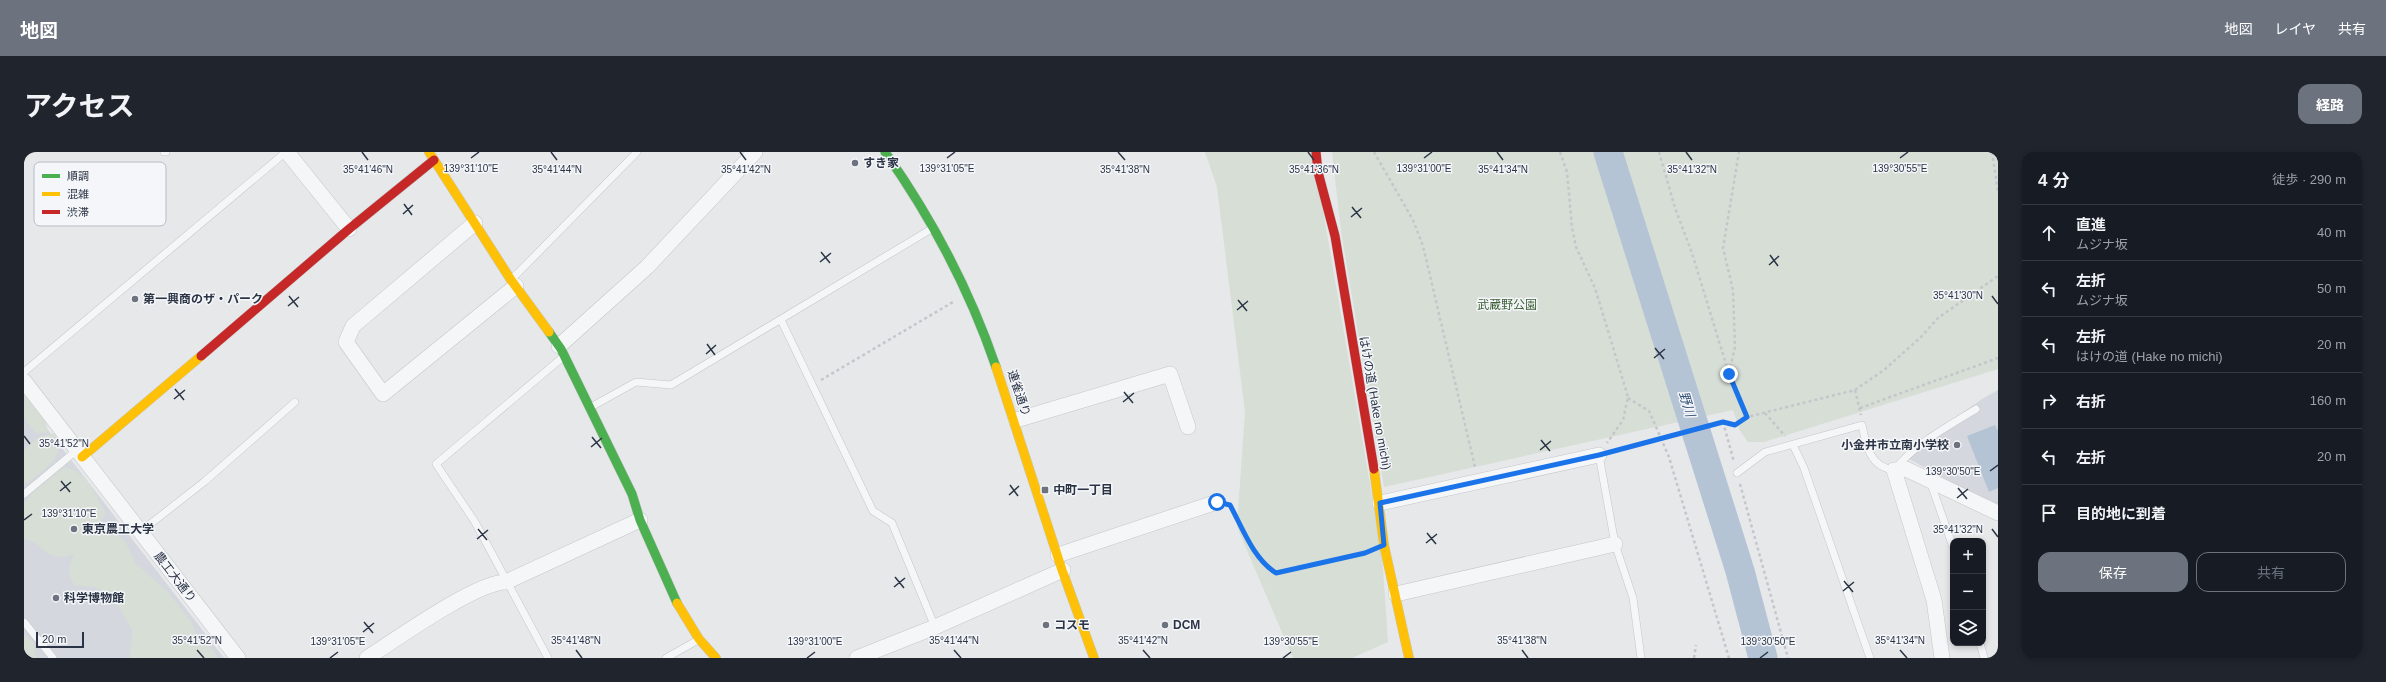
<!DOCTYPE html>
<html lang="ja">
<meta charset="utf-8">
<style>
:root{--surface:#171b24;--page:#20242c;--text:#f1f3f6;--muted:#9ea1a6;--line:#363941;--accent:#6c737f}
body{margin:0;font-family:Helvetica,"Noto Sans JP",sans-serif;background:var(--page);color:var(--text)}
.controls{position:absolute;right:12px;bottom:12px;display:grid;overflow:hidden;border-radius:8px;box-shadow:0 2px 6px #0003}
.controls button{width:36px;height:36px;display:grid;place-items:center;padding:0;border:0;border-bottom:1px solid var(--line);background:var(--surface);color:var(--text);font:20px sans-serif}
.scale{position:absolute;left:12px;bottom:10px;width:48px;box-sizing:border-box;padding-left:4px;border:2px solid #2b3445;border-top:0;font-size:11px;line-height:14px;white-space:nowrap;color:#2b3445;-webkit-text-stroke:3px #f4f6f9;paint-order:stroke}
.stop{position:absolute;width:12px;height:12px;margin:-9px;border:3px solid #1a73e8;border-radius:50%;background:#fff}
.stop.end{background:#1a73e8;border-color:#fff;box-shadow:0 1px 4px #0008}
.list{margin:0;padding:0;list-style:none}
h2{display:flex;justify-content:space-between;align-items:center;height:52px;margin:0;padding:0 16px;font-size:17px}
h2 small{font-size:13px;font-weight:400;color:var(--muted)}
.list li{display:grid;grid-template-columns:26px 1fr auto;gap:12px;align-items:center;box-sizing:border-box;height:56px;padding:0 16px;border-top:1px solid var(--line)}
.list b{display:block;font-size:15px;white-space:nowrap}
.list p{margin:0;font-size:13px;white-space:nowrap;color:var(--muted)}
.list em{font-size:13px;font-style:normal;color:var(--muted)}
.actions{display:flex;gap:8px;padding:12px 16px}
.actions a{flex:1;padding:9px 0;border:1px solid var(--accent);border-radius:12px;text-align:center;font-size:14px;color:var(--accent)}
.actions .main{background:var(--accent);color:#fff}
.icon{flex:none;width:22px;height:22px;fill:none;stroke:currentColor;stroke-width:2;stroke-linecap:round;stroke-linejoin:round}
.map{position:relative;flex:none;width:1974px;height:506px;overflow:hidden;border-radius:12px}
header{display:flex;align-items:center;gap:24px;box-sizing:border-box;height:56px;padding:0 20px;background:var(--accent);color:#fff}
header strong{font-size:19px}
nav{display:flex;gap:22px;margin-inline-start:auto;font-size:14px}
.intro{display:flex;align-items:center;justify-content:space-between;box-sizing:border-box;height:96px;padding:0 24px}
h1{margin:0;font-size:28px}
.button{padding:10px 18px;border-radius:12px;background:var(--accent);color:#fff;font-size:14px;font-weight:700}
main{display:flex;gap:24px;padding:0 24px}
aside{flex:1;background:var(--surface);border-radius:12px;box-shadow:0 2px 6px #0003}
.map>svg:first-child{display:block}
</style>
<header>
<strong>地図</strong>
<nav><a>地図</a><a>レイヤ</a><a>共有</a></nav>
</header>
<div class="intro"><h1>アクセス</h1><a class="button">経路</a></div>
<main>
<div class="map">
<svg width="1974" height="506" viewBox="0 0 1974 506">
<rect width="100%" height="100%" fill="#e6e8ea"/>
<path fill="#d4d7dd" d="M1974 238V356L1878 303 1958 247Z
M0 247 200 506H0Z"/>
<path fill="#d6ded6" d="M1181 0H1289L1358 402 1364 490 1328 506H1269L1213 375 1221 260 1193 35Z
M1308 0H1974V217L1740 290H1724L1716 279 1709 258 1360 335 1317 79Z
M0 242 22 270 24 280 13 282 0 267Z
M30 281C46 304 16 321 0 333V298L15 285Z
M40 315C63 319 71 343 82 361L70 380 87 379 101 389 112 412 144 440 168 471 173 487 183 490 194 506H106L108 477 90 447 71 435 50 433C43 420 44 415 50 402 20 413 21 390 0 387V351L10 340Z
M0 483 10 490 12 506H0Z"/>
<path fill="#b4c4d5" d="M1971 273 1974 279V336L1965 340 1943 284Z"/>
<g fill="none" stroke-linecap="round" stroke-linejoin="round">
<path stroke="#b4c4d5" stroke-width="29" d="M1584 0 1716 419 1739 506"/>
<defs>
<path id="lane" d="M140 0H142
M488 127 613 0
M757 168 849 359 868 371 911 475
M0 220 262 0
M567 255 612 230 647 233 909 76
M1769 293 1780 316 1846 506
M1575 303 1591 392 1609 446 1617 506
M1713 321 1741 300 1838 273C1842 294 1846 315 1870 318 1892 291 1923 275 1952 257
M1906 329 1929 395
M0 342 53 298
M116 380 180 330 271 250
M0 470 29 506
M1956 491 1960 506
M524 506 451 370 412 312 539 205
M642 506 674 488"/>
<path id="street" d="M263 0 325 77
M451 71 329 174 322 190 359 242 492 134
M535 194 623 115 731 0
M0 229 214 506
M992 268 1146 222 1164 275
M1356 351 1575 303
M1034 403 1193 350
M1372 442 1591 392
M343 506C371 488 452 430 482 430L616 368
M833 506 911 475 1039 418
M1918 506 1910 448 1870 318 1882 317 1974 361"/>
<path id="fast" d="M861 0C909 68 945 136 972 215
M525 180 537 197 608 342 616 368 653 451"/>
<path id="slow" d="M405 0 487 128 525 180
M972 215 1038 418 1070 506
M58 305 177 204
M1350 317 1360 393 1385 506
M653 451 675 487 692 506"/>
<path id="jam" d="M1292 0 1294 20 1311 84 1350 317
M177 204 325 77 410 8"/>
</defs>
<use href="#lane" stroke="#c4c6c8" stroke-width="8"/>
<use href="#street" stroke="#c4c6c8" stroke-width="16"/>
<use href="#fast" stroke="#c4c6c8" stroke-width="10"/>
<use href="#slow" stroke="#c4c6c8" stroke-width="10"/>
<use href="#jam" stroke="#c4c6c8" stroke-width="10"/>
<path stroke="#c5c6ca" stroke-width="2.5" stroke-dasharray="3 3" stroke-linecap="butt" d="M1350 0 1389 68 1399 94 1451 315
M1536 0 1543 20 1548 75 1552 95 1571 136 1604 245 1599 268 1583 291
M1635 0 1651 56 1668 101 1705 222 1723 265
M1968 0 1974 39
M1705 221 1711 195 1709 138 1699 96 1715 0
M797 228 929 150
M1831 238 1860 218 1897 185 1914 166 1974 124
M1604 246 1625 259 1645 305 1705 506
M1836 256 1974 206
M1741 261 1761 284
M1699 270 1710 310
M1589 299 1699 270 1711 273 1723 265 1831 238 1837 263
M1716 332 1764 506
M1207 354C1220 378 1230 406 1252 421L1343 400
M1670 506 1672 493"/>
<use href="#lane" stroke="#f5f6f7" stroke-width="7"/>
<use href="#street" stroke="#f5f6f7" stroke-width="15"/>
<use href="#fast" stroke="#4caf50" stroke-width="9"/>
<use href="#slow" stroke="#ffc107" stroke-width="9"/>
<use href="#jam" stroke="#c62828" stroke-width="9"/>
</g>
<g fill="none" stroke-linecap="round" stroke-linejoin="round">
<path stroke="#1a73e8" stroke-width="5" d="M1193 350 1206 353C1219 377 1229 406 1252 421L1341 401 1360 393 1356 351 1575 303 1699 270 1711 273 1723 265 1705 222"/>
</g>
<path fill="none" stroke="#2b3445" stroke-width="1.5" d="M338 0 344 8M527 0 533 8M716 0 722 8M1094 0 1101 8M1284 0 1290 8M1473 0 1479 8M1662 0 1668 8M447 6 455 0M923 6 931 0M1400 6 1408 0M1876 6 1884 0M380 52 388 63M1328 55 1337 66M379 62 389 53M1327 65 1338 56M797 100 806 111M1746 103 1754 114M796 110 807 101M1745 113 1755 104M265 144 274 155M1968 144 1974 152M1214 148 1223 159M264 154 275 145M1213 158 1224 149M683 192 691 203M1631 196 1640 207M682 202 692 193M1630 206 1641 197M151 237 160 248M1100 240 1109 251M150 247 161 238M1099 250 1110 241M0 284 6 292M568 285 577 296M1517 288 1526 299M567 295 578 286M1516 298 1527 289M1966 319 1974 313M37 329 46 340M986 333 994 344M1934 336 1943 347M36 339 47 330M985 343 995 334M1933 346 1944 337M0 368 8 362M454 377 463 388M1968 377 1974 385M1403 381 1412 392M453 387 464 378M1402 391 1413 382M871 425 880 436M1820 429 1829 440M870 435 881 426M1819 439 1830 430M340 470 349 481M339 480 350 471M173 498 180 506M552 498 558 506M930 498 937 506M1119 498 1126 506M1498 498 1504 506M1876 498 1883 506M306 506 314 500M783 506 791 500M1259 506 1267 500M1736 506 1744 500"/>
<g fill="#6c737f" stroke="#f4f6f9" stroke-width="1.5">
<circle cx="831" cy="11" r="4"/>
<circle cx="111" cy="147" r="4"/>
<circle cx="1933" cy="293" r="4"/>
<rect x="1017" y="334" width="8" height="8" rx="2"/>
<circle cx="50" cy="377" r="4"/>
<circle cx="32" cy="446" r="4"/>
<circle cx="1022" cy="473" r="4"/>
<circle cx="1141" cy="473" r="4"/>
</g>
<g text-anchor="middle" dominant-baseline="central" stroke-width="3" stroke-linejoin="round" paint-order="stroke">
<g font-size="12" font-weight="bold" fill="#2b3445" stroke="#f4f6f9" text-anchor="start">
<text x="839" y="11">すき家</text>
<text x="119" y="147">第一興商のザ・パーク</text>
<text x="1925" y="293" text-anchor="end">小金井市立南小学校</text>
<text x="1029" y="338">中町一丁目</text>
<text x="58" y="377">東京農工大学</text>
<text x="40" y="446">科学博物館</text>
<text x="1030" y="473">コスモ</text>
<text x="1149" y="473">DCM</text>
</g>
<g font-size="12" fill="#3f6138" stroke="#f4f6f9">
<text x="1483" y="153">武蔵野公園</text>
</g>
<g font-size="12" fill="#2b3445" stroke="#f4f6f9">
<text transform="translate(995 241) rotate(72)">連雀通り</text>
<text transform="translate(1351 251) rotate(80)">はけの道 (Hake no michi)</text>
<text transform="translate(151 425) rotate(52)">農工大通り</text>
</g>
<g font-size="13" font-style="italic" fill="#34527a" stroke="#f4f6f9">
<text transform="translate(1663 252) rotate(73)">野川</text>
</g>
</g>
<rect x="10" y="10" width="132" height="64" rx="6" fill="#f4f6f9" stroke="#b8bcc3" stroke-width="1"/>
<rect x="18" y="22" width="18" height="4" fill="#4caf50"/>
<rect x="18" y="40" width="18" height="4" fill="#ffc107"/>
<rect x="18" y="58" width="18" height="4" fill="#c62828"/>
<g font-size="11" fill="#2b3445">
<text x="43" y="28">順調</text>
<text x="43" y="46">混雑</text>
<text x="43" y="64">渋滞</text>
</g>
<g font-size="10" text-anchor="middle" fill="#2b3445" stroke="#f4f6f9" stroke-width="3" stroke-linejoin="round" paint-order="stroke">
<text x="447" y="20">139°31'10"E</text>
<text x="923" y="20">139°31'05"E</text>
<text x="1400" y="20">139°31'00"E</text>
<text x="1876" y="20">139°30'55"E</text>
<text x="1101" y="21">35°41'38"N</text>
<text x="1290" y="21">35°41'36"N</text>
<text x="1479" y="21">35°41'34"N</text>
<text x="344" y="21">35°41'46"N</text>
<text x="533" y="21">35°41'44"N</text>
<text x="722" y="21">35°41'42"N</text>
<text x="1668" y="21">35°41'32"N</text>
<text x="1934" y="147">35°41'30"N</text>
<text x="40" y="295">35°41'52"N</text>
<text x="1929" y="323">139°30'50"E</text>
<text x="45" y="365">139°31'10"E</text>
<text x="1934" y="381">35°41'32"N</text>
<text x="173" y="492">35°41'52"N</text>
<text x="552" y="492">35°41'48"N</text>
<text x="930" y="492">35°41'44"N</text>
<text x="1119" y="492">35°41'42"N</text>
<text x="1498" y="492">35°41'38"N</text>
<text x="1876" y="492">35°41'34"N</text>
<text x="314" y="493">139°31'05"E</text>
<text x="791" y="493">139°31'00"E</text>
<text x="1267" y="493">139°30'55"E</text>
<text x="1744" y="493">139°30'50"E</text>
</g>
</svg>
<div class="controls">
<button>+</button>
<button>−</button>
<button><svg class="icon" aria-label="layers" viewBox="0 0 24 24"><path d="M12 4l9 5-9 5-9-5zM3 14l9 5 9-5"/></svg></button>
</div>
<div class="scale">20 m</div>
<div class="stop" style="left:1193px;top:350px"></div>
<div class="stop end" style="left:1705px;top:222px"></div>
</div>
<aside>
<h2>4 分<small>徒歩 · 290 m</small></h2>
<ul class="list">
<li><svg class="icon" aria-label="ahead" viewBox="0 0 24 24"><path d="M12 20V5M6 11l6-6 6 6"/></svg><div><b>直進</b><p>ムジナ坂</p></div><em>40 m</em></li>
<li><svg class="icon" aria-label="left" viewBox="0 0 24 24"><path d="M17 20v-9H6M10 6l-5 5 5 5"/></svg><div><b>左折</b><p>ムジナ坂</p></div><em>50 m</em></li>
<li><svg class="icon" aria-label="left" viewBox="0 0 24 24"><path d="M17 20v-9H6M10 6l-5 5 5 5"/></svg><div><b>左折</b><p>はけの道 (Hake no michi)</p></div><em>20 m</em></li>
<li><svg class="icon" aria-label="right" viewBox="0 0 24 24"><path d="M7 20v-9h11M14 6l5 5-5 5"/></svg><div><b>右折</b></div><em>160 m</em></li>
<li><svg class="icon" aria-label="left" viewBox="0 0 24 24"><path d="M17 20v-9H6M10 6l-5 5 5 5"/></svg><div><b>左折</b></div><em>20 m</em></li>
<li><svg class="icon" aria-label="arrive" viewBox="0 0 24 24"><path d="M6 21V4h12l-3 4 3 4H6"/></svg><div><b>目的地に到着</b></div></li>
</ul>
<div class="actions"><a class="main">保存</a><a>共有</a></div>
</aside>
</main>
